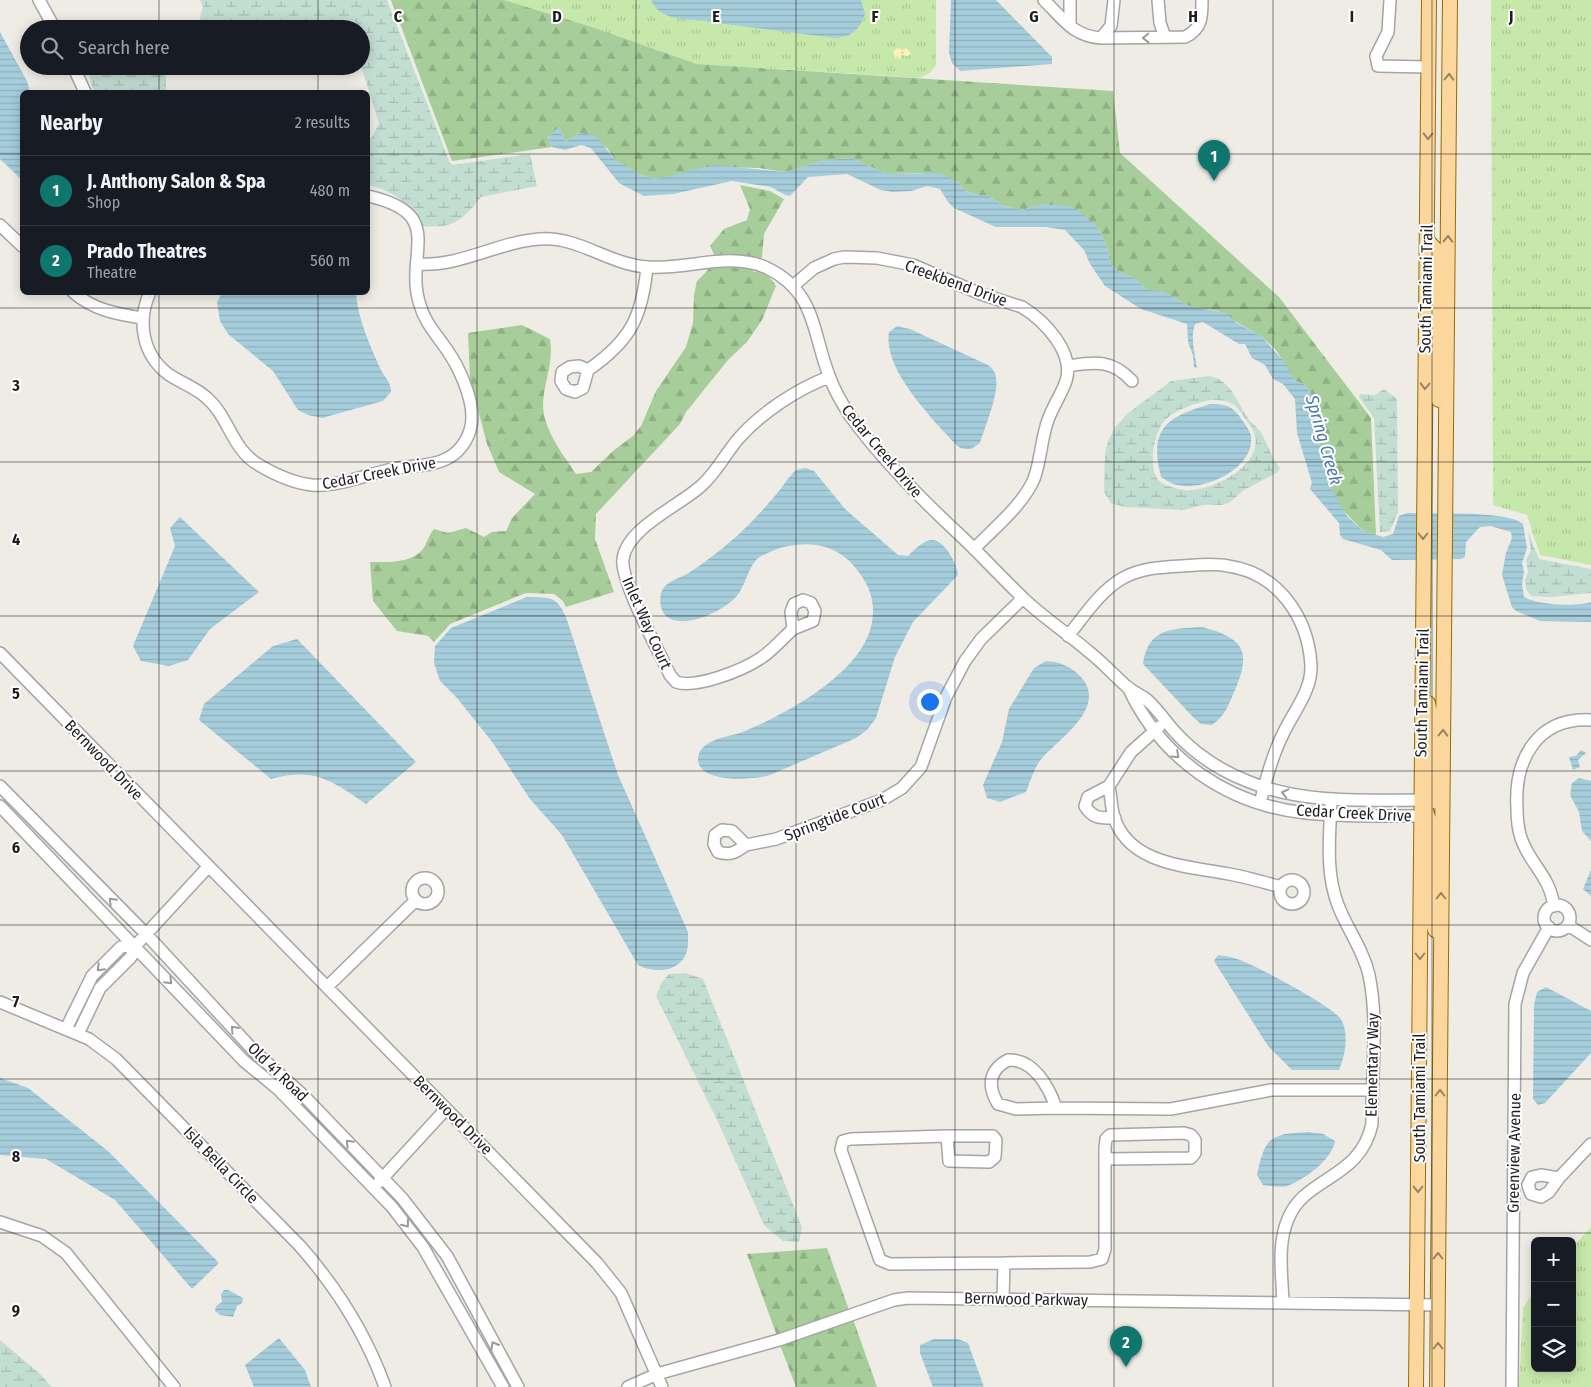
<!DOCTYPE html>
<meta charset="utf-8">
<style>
:root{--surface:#171b24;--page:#242831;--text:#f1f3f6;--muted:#9ea1a6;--line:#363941;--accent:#0f766e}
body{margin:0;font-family:"Fira Sans Condensed",sans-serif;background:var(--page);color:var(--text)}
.controls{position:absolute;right:15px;bottom:15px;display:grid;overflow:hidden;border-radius:8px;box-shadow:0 2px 12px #0003}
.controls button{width:45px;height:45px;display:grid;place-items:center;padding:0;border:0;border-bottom:1px solid var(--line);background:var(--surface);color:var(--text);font:25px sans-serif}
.you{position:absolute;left:929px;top:701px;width:18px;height:18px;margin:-12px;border:4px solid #fff;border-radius:50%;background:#1a73e8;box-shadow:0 0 0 8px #1a73e833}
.badge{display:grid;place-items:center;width:32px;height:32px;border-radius:50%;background:var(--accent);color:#fff;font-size:16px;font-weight:700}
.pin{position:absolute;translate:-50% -41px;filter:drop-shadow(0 1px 2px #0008)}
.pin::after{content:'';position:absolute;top:26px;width:18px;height:15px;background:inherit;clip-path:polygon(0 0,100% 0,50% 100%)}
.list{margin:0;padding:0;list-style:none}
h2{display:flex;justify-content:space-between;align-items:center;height:65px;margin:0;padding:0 20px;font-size:21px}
h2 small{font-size:16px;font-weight:400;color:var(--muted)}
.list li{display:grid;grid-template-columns:32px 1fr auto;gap:15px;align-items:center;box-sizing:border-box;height:70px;padding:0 20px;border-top:1px solid var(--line)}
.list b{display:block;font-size:19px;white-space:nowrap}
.list p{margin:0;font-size:16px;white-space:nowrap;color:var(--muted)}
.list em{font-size:16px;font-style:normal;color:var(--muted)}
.icon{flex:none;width:28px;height:28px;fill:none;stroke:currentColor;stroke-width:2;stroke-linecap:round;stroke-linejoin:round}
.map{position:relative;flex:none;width:1591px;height:1387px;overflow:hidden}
.search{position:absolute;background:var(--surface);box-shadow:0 2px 12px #0003;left:20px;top:20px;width:350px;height:55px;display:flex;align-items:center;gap:12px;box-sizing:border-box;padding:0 18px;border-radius:28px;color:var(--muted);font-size:19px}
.panel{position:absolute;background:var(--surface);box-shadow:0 2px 12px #0003;left:20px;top:90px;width:350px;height:205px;border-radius:8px}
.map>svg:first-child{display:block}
</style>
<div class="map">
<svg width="1591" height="1387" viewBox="0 0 1591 1387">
<defs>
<pattern id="grass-tufts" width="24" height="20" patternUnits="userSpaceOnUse" patternTransform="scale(1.25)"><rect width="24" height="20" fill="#c6e9ab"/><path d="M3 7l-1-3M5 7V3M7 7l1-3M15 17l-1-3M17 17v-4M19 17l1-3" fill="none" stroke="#aac793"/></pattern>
<pattern id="forest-firs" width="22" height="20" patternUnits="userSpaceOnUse" patternTransform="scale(1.25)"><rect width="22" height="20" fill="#a7ce9a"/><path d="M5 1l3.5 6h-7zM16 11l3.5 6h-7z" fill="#8fb084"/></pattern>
<pattern id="wetland-marsh" width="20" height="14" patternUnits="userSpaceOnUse" patternTransform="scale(1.25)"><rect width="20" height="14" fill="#c2ddd2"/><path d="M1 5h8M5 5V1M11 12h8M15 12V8" fill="none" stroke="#a6bdb4"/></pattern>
<pattern id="sand-dots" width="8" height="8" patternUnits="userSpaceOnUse" patternTransform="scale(1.25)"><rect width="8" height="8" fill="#fef2b4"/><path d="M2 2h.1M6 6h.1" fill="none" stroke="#d9cf9a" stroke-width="1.8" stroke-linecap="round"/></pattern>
<pattern id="water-rules" width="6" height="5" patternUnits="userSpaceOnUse" patternTransform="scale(1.25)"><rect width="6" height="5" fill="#a5cddc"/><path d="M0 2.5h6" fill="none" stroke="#8eb0bc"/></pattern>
</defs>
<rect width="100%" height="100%" fill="#efece5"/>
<path fill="url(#grass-tufts)" d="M504 0H936V65L930 73 919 78 697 64 592 27Z
M1491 0H1591V565L1540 555 1527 515 1493 505Z
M1591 1227V1387H1519L1523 1308 1535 1290V1368H1572V1248Z"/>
<path fill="url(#forest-firs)" d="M391 0H504L592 27 697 64 1113 91 1120 153 1279 297 1371 418 1376 535 1363 531 1341 508 1329 486 1326 462 1314 429 1311 394 1305 385 1294 380 1276 350 1262 337 1218 311 1189 306 1173 297 1148 290 1134 278 1118 271 1110 263 1108 250 1098 228 1070 207 1037 206 1022 210 1001 205 988 195H979L965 191 958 182 923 173 887 174 851 158 826 160 785 172 759 168 706 167 680 175 655 179 641 175 616 161 607 148 581 133 565 142 559 127 548 137 552 147 452 161Z
M740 185 770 191 784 199 764 234 762 257 752 271C763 273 770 275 776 286L762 320 747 342 728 360 686 412 680 424 596 514 595 539 614 592 566 607 563 601 554 594 526 593 450 624 434 642 428 636 397 631 373 601 370 562C386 562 411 564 423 549 427 543 429 535 434 529L448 533 466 528 484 537 492 532 506 531 512 518 535 494 499 472 487 444 470 379 468 333 522 325 550 339C554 362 544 382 543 404 543 430 563 454 576 474L591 472 613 451 633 436 641 426 656 391 686 347 693 323 694 295 697 281 707 271 714 254 710 246 724 229 747 220 750 209Z
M827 1248 849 1310 777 1336 747 1254Z
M853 1319 877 1387H796L780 1345Z"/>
<path fill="url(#wetland-marsh)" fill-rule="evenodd" d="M200 0H387L450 163 453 165 530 154 537 186 481 197C462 221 453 229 421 226 409 203 394 191 368 185V141L372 137 379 123 361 66V29H153C167 19 185 27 199 22L203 6Z
M87 66H166V92H96L92 87Z
M1209 376C1230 379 1237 402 1247 417 1250 422 1256 426 1260 431 1268 443 1270 457 1280 468L1278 472 1244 490 1229 503 1222 505H1203L1184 510 1124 507 1111 503 1104 492 1105 453 1108 441 1114 429 1127 414 1171 381ZM1209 400C1230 400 1235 402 1246 420 1249 424 1253 428 1254 433 1266 465 1210 493 1184 490 1176 489 1166 486 1159 481 1147 469 1154 431 1165 420 1177 408 1193 405 1209 400Z
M1384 389 1397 399 1398 512 1390 531 1380 532 1374 418 1359 397 1360 394 1375 395Z
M1528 532 1539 559 1591 569V593L1551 597 1531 596 1526 589 1525 580 1528 572 1526 560 1531 551Z
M685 973 703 979 802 1227 799 1242 783 1241 764 1225 718 1122 656 996 662 982 669 974Z
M0 1340 38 1372 52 1387H0Z"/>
<path fill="url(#sand-dots)" d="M898 47 901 50 907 48 911 54 908 56 901 55 900 59H896L893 52Z"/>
<path fill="url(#water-rules)" d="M651 0H861L865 14C859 30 853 36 836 38L717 23C696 17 662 25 651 0Z
M951 0H996L1052 57V64L960 71 952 63 949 53Z
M0 32 27 81 30 92H22V180L0 159Z
M559 127 565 142 581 133 596 136 616 161 641 175 655 179 715 165 785 172 826 160 851 158 887 174 939 173 958 182 965 191 979 195H988L1001 205 1022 210 1044 204 1070 207 1078 210 1098 228 1108 250 1110 263 1118 271 1134 278 1148 290 1162 291 1189 306 1226 313 1237 323 1262 337 1286 364 1294 380 1305 385 1311 394 1314 429 1326 462 1329 486 1347 516 1363 531 1383 537 1393 534 1399 516 1407 513C1431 514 1508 510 1523 524L1527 548 1522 563 1524 572 1522 584 1524 597C1537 605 1576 607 1591 602V622L1540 621 1516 611 1512 607 1502 575 1506 553 1512 538 1511 532 1490 526 1480 527 1466 542 1465 557 1461 559 1392 560 1381 550 1343 539 1340 535 1339 523 1310 489 1312 483 1297 433 1295 399 1283 384 1273 379 1265 365 1252 358 1245 344H1239L1203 322 1195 324C1190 339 1195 353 1197 368L1194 367 1193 355 1188 342 1187 324 1141 309 1105 286 1090 264 1084 250 1065 230 1046 227H996L954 208 948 202 940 189 927 186 911 191 893 192 881 190 847 174 808 177 790 196 785 195 771 187 732 181 673 194 644 196 619 183 591 148 581 145 565 150 552 147 548 137Z
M222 293H356C358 319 369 343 380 368 384 377 391 381 391 392L383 401 322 418 308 415 298 410 273 371 228 334 220 321 217 302Z
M897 326 910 329 988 365C992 368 996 372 996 378 999 394 985 426 980 443L971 449C968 449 962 449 959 447 954 444 948 435 943 431 922 407 883 365 889 332Z
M1210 404C1226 404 1233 406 1242 420 1245 424 1250 431 1251 436 1255 466 1211 488 1185 486 1176 486 1168 482 1161 477 1148 427 1168 417 1210 404Z
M806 468 814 471 845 509 898 555 908 556C913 551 920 544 927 541 942 534 957 563 958 575L913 622 895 657 876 718 867 730 856 738 770 775C754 780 698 784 698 759 698 754 701 748 706 745 716 737 733 736 745 731 788 713 864 672 872 622 876 599 868 583 854 566 833 542 803 540 774 550 769 553 761 555 756 560 748 570 746 582 739 593 728 610 683 631 666 616 659 609 658 594 665 586 670 581 681 577 687 574 704 563 721 550 737 536 752 522 766 507 779 491 784 485 789 476 795 471 797 469 803 469 806 468Z
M180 517 259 592 210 629 188 660 169 666 141 661 133 646 175 546 170 528Z
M527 597C550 598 556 595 566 617L618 775 688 932C688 939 689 949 685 956 676 973 653 973 638 965L562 835 530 799 493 743 457 698 440 681 434 663 435 646 451 628Z
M1202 627C1243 638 1252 650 1235 690 1229 704 1225 716 1212 725L1201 724 1193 717 1143 664C1148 628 1171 629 1202 627Z
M297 639 416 762 366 804C331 780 314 767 271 779L199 720 204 704 273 646Z
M1046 661C1060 662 1070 666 1080 676 1109 706 1060 738 1043 757 1034 767 1031 780 1026 792L1000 802 987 798 983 785 1002 742 1009 709 1034 668Z
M1581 750 1586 753 1578 760 1580 767 1573 770 1569 757 1576 756Z
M1579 778 1591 781V841L1582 831 1579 812 1570 795 1572 783Z
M1591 870V896L1583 889Z
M1218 955C1225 956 1232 957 1237 959 1254 964 1333 1007 1340 1018 1350 1033 1345 1055 1339 1070H1292L1268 1046 1214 961Z
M1546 987 1591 1011V1053L1545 1103 1538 1105 1533 1099 1534 1005 1537 992Z
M0 1078 28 1088 108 1151 219 1263 192 1289 115 1200 46 1159 0 1155Z
M1308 1132 1323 1134 1335 1141C1332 1160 1304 1180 1287 1186 1279 1188 1271 1186 1263 1185L1257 1175C1265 1136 1271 1134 1308 1132Z
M224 1290H228L243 1298 242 1303 237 1306 233 1317 220 1315 215 1311 216 1306 222 1302 221 1294Z
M279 1338 305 1370 311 1387H254L245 1365Z
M934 1339H958L968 1343 984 1387H933L920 1353V1345Z"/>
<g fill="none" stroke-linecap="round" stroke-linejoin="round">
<defs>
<path id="minor" d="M39 0 55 29
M1044 0C1063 19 1073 36 1101 38L1185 37C1202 29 1202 17 1202 0
M1070 0V26
M1158 0 1160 23 1165 37
M1390 0 1388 32 1376 56 1378 66 1428 67
M1101 38 1111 26 1114 0
M73 66 85 92
M0 225 22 246
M417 264C461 267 497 242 540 239 579 236 609 265 648 267 687 270 730 251 767 268 817 292 812 334 830 378 835 392 843 405 851 417 883 461 922 500 962 537 983 557 1003 579 1024 599 1044 618 1067 633 1088 651 1101 661 1113 674 1125 685 1131 691 1139 694 1146 699 1157 708 1165 721 1175 732 1195 754 1219 770 1247 781 1302 804 1363 800 1421 800
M793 286 814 268 834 259 844 257 877 258 913 265 981 294 1022 307C1045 321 1075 353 1066 381 1061 395 1053 406 1048 420 1041 439 1041 460 1034 479 1022 506 994 528 974 549
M73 292C93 310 117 314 142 318
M150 292C137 321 142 354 168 374 181 383 195 387 207 398 229 417 232 450 259 465 274 474 294 483 312 485 338 487 368 474 393 469 411 465 432 467 448 458 463 450 472 433 472 417 472 396 459 367 447 350 437 335 425 323 420 305 403 254 449 214 368 196
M579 366 588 370 583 388 575 392 566 389 561 381 562 372 570 367Z
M1068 366C1095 362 1112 359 1132 381
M588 370C630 341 642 318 647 267
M803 600 811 603 815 611 813 621 793 629 791 612 794 604Z
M793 629C782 639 773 650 761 658 743 670 696 689 676 682L670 675C659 651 620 581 623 559 627 528 679 506 701 486 717 472 725 454 739 438 761 413 797 389 829 377
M1068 636C1085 615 1100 591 1123 578 1141 568 1162 567 1182 566 1197 565 1213 563 1228 566 1278 573 1308 617 1311 665 1312 691 1293 712 1283 734 1272 756 1266 780 1260 803
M0 653 597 1263 621 1293 662 1387
M1128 687C1161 759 1228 805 1306 813 1344 817 1383 816 1421 816
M1159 727 1131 752 1109 786C1111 796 1111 807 1114 817 1129 865 1188 866 1229 874 1246 877 1263 882 1281 887
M0 786 147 935 254 1051 305 1097 402 1198 447 1256 518 1387
M1109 786 1088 797 1085 806C1093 819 1101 818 1115 818
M0 806 244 1061 278 1089 392 1207 423 1247 503 1387
M722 830 732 831 746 845C736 852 731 856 718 852L714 844 715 835Z
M746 845 776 839 882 800 902 788 921 767 946 697 965 661 981 639 1023 598
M412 891a13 13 0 1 1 26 0a13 13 0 1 1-26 0Z
M1280 892a12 12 0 1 1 24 0a12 12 0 1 1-24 0Z
M1544 918a13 13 0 1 1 26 0a13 13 0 1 1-26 0Z
M1554 906C1549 874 1530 865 1521 838 1518 829 1517 818 1517 808 1514 760 1537 717 1591 720
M1568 925 1591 940
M328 986 416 900
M0 1002 89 1039 116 1059 300 1246C337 1288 366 1334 385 1387
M66 1029 92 976 121 947 136 945
M78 1034 100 988 131 957 136 945 208 867
M1008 1060C1034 1059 1049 1087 1056 1108L1016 1109 998 1104C987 1086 989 1070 1008 1060Z
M1056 1108 1171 1109 1271 1090H1372
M947 1136H993L996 1140 995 1157 989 1162 949 1161 947 1136 851 1139 843 1141 841 1150 880 1260 890 1264 1004 1263 1003 1299
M1541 1175 1559 1178 1549 1192 1541 1197 1531 1194 1528 1185 1532 1177Z
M1559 1178 1591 1144
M379 1182 446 1109
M0 1222 42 1236 66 1253 174 1387
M1004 1263 1090 1262 1102 1259 1105 1249V1148L1106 1139 1110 1135 1184 1133 1191 1135 1195 1140V1153L1191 1158 1105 1159
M1283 1302C1282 1276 1277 1244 1288 1219 1305 1176 1360 1180 1372 1124 1371 1075 1379 1023 1369 975 1363 949 1347 929 1338 905 1325 872 1330 835 1331 800
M628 1387 657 1374 779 1340 894 1300 908 1298 1438 1305
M1512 1387 1515 1004 1523 973 1549 927"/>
<path id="major" d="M1427 240 1437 251 1436 377 1439 400
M1428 703 1432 724V794L1435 801 1442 804
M1423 804C1438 834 1428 867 1430 899 1430 910 1433 920 1435 930
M1416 1387 1429 0
M1437 1387 1450 0"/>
</defs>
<use href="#minor" stroke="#a5a5a5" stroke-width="14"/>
<use href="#major" stroke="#976d02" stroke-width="16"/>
<use href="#minor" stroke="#fff" stroke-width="11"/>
<use href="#major" stroke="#fbd79e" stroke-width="14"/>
</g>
<defs><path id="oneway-chevron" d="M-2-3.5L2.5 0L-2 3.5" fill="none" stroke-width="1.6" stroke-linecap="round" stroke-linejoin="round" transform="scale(1.25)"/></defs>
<g stroke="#9a9a9a">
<use href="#oneway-chevron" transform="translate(1146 38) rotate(179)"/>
<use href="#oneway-chevron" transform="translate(1176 755) rotate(43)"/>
<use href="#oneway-chevron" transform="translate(1285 793) rotate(-166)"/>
<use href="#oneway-chevron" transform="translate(112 901) rotate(-135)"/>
<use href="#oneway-chevron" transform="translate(100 968) rotate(135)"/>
<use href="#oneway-chevron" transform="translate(169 981) rotate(46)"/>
<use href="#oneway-chevron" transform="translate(234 1029) rotate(-132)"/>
<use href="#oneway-chevron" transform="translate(349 1143) rotate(-134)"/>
<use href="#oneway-chevron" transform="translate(406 1224) rotate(52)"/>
<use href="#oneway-chevron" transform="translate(494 1345) rotate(-120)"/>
</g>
<g stroke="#988464">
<use href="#oneway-chevron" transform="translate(1449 77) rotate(-89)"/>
<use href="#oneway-chevron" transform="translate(1428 136) rotate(91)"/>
<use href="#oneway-chevron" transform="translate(1448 239) rotate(-89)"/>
<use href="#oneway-chevron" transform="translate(1425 386) rotate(91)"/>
<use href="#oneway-chevron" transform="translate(1423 536) rotate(90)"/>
<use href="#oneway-chevron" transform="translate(1443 733) rotate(-89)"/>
<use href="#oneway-chevron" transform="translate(1441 896) rotate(-90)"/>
<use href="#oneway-chevron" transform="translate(1420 956) rotate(90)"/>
<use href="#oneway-chevron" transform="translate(1440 1093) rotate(-90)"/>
<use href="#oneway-chevron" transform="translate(1418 1189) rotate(90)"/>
<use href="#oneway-chevron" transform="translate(1438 1256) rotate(-90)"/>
<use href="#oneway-chevron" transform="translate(1438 1346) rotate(-90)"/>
</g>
<path fill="none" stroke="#1e1e1e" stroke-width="1" stroke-opacity="0.55" d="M159 0V29M318 0V29M477 0V1387M636 0V1387M796 0V1387M955 0V1387M1114 0V1387M1273 0V1387M1432 0V1387M159 66V92M318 66V92M0 154H22M368 154H1591M159 292V1387M318 292V1387M0 308H1591M0 462H1591M0 616H1591M0 771H1591M0 925H1591M0 1079H1591M0 1233H1591"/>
<g text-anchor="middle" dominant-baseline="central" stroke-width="4" stroke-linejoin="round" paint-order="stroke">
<g font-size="16" fill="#1e1e1e" stroke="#fff">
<text transform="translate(956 283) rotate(20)">Creekbend Drive</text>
<text transform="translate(1426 289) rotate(-89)">South Tamiami Trail</text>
<text transform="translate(882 451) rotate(50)">Cedar Creek Drive</text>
<text transform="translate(379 473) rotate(-11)">Cedar Creek Drive</text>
<text transform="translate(647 623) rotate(66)">Inlet Way Court</text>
<text transform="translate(1422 693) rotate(-89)">South Tamiami Trail</text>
<text transform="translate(104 760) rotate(46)">Bernwood Drive</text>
<text transform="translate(1354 813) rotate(3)">Cedar Creek Drive</text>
<text transform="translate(835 817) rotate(-21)">Springtide Court</text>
<text transform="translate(1372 1065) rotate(-89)">Elementary Way</text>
<text transform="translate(278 1072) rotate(44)">Old 41 Road</text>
<text transform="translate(1419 1098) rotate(-90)">South Tamiami Trail</text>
<text transform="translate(453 1115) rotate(45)">Bernwood Drive</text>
<text transform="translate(1514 1153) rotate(-89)">Greenview Avenue</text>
<text transform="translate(221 1165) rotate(46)">Isla Bella Circle</text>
<text transform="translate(1026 1299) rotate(1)">Bernwood Parkway</text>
</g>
<g font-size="18" font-style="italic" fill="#4c78ad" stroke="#fff">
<text transform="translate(1324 440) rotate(74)">Spring Creek</text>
</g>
</g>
<g font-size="16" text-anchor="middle" font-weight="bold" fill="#1e1e1e" stroke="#fff" stroke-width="4" stroke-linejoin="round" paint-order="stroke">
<text x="398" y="22">C</text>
<text x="557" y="22">D</text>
<text x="716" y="22">E</text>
<text x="875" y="22">F</text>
<text x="1034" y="22">G</text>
<text x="1193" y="22">H</text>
<text x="1352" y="22">I</text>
<text x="1511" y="22">J</text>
<text x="16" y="391">3</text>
<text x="16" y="545">4</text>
<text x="16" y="699">5</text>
<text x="16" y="853">6</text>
<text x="16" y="1007">7</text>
<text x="16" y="1162">8</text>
<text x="16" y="1316">9</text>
</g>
</svg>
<div class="controls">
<button>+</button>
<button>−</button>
<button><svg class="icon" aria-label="layers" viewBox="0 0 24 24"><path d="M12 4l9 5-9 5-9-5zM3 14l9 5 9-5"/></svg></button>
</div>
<div class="you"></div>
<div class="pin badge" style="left:1214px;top:181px">1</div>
<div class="pin badge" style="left:1126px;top:1367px">2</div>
<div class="search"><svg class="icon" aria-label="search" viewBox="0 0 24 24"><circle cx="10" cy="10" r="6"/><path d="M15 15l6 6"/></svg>Search here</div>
<section class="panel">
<h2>Nearby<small>2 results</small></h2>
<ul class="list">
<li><span class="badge">1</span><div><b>J. Anthony Salon &amp; Spa</b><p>Shop</p></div><em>480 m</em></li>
<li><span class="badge">2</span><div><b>Prado Theatres</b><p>Theatre</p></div><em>560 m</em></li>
</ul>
</section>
</div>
